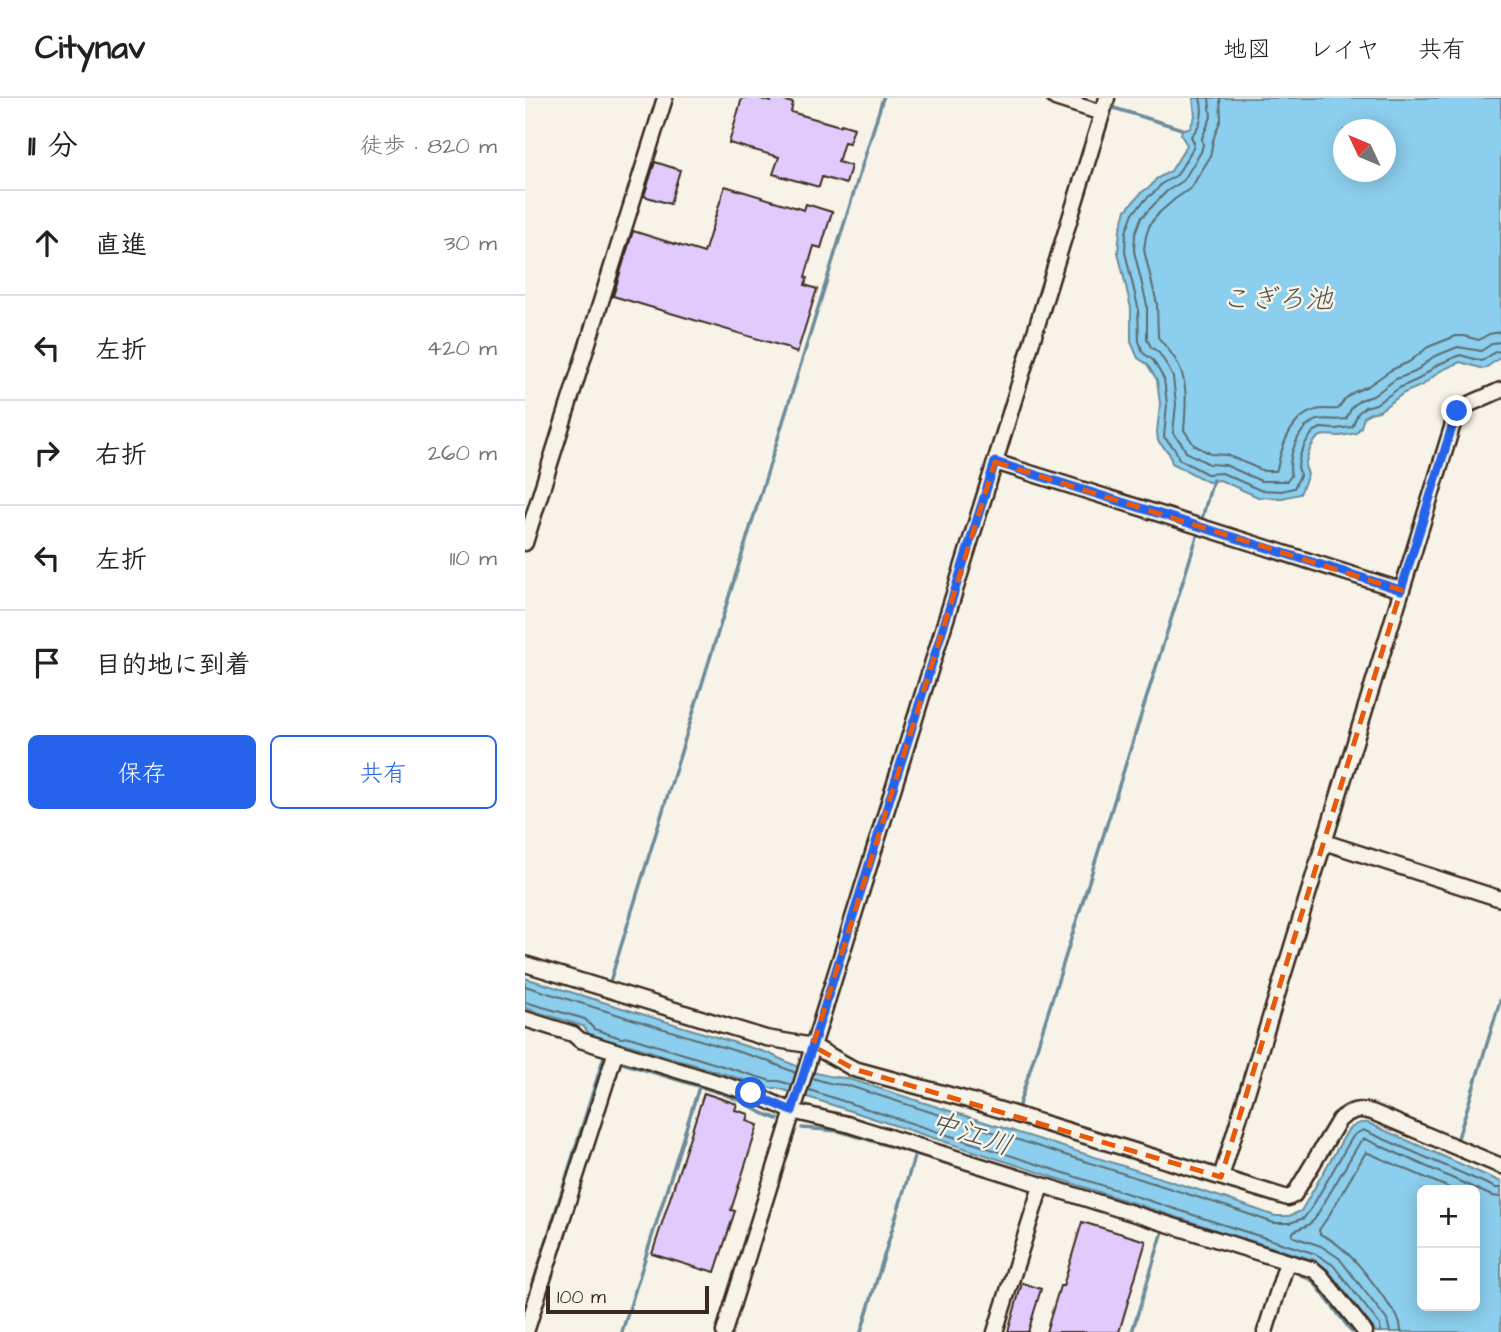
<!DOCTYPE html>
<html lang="ja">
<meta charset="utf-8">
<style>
:root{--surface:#fff;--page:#f2f2f2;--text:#202124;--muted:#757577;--line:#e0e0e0;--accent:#2563eb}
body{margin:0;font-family:"Architects Daughter","Klee One",sans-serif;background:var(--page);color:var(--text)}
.controls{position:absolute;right:21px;bottom:21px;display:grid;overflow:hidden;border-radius:10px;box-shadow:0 4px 18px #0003}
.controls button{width:63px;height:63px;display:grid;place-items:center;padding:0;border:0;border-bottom:2px solid var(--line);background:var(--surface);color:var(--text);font:35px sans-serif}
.compass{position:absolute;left:808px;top:21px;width:63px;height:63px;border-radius:50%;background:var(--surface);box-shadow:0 4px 18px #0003;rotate:314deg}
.scale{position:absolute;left:21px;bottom:18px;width:163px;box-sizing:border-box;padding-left:7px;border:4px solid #3b2a1e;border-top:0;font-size:19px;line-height:24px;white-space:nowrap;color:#3b2a1e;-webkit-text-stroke:5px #f7f3e8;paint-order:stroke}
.stop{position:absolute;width:21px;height:21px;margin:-16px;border:5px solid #2563eb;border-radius:50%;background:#fff}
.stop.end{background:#2563eb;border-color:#fff;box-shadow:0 2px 7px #0008}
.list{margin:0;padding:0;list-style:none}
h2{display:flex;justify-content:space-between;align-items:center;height:91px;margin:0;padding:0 28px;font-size:30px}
h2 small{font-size:23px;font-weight:400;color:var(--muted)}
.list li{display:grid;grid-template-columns:46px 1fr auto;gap:21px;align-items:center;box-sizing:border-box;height:105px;padding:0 28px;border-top:2px solid var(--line)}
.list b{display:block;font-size:26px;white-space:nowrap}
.list em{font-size:23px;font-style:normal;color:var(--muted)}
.actions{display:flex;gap:14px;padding:21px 28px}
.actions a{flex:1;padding:16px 0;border:2px solid var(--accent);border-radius:10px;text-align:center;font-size:24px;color:var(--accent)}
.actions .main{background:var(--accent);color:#fff}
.icon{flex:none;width:38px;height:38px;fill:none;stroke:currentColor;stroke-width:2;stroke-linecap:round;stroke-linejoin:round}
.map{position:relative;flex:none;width:976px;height:1234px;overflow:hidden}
header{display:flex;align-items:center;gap:42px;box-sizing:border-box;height:98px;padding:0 35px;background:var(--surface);border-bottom:2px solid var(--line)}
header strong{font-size:33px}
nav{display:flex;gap:38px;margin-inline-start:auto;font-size:24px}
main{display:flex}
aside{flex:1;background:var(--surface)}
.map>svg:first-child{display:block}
</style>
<header>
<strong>Citynav</strong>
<nav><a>地図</a><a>レイヤ</a><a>共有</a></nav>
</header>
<main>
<aside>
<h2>11 分<small>徒歩 · 820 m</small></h2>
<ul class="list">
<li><svg class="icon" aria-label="ahead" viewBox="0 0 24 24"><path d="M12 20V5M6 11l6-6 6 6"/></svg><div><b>直進</b></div><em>30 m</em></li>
<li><svg class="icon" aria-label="left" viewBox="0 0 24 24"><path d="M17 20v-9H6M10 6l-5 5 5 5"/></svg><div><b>左折</b></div><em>420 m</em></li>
<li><svg class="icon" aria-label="right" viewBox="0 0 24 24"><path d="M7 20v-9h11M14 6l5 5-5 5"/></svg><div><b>右折</b></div><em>260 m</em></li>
<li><svg class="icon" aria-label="left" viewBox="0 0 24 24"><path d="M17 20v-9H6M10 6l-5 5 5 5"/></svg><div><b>左折</b></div><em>110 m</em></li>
<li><svg class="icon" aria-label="arrive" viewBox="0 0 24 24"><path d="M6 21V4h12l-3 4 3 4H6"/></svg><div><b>目的地に到着</b></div></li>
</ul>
<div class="actions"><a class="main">保存</a><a>共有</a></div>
</aside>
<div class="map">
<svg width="976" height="1234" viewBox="0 0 976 1234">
<rect width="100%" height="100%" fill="#f7f3e8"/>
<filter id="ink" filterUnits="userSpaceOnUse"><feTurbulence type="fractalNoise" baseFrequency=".0143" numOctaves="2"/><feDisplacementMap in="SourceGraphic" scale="14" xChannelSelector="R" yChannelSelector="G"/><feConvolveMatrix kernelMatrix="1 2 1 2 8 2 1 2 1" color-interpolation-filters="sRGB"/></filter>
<g filter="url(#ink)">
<path fill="#8cceed" stroke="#6c8c9a" stroke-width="2" fill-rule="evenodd" d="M668 0H976V259L959 271 935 264 915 273 898 287 879 295 854 313 845 315 839 319 836 329 831 335C825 336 819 338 813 338 808 338 800 336 796 338 786 342 782 359 780 368L783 376 775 396 757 400 733 399 695 382 683 384 647 365 644 355 633 343 632 334 635 306 632 282 622 266 613 260 606 244V210L593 154 595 132 601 112 617 94 626 88 631 81 646 73 662 47 656 37 657 31 665 30 670 18ZM818 32H860V74H818Z
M0 880 243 955C267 967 294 979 321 980L702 1101 750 1118H764L776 1113 823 1032C830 1027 834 1024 843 1025L976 1084V1234H851L803 1172 789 1162 691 1132 292 1002 252 990H245L102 946 98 948 65 937 58 928 0 910ZM897 1092H950V1208H897Z"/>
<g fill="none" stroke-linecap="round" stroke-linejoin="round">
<path stroke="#5b6c71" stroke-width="2" d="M675 0C679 14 677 27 666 38L669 45 668 50 652 77 636 86 631 93 622 100 608 115 601 134 600 154 613 209 614 243 618 255 628 262 639 281 642 306 639 339 650 351 654 361 682 376 697 375 735 392 756 393 769 390 775 378 773 368 775 357 780 346 788 334 796 330 810 331 827 329 833 315 840 309 851 306 876 289 894 281 912 267 935 257 957 263 970 254 976 253
M684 0 686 19 677 40 678 47 676 54 658 83 642 93 616 120 610 136 609 153 622 207V241L626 249 634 255 640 264 648 279 651 306 648 335 657 346 661 354 684 366 700 367 736 383H762L766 378C762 360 773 327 793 322 802 320 811 323 821 321L827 309 835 302 848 298 871 281 890 274 908 259 933 249 956 253 968 245 976 244
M695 0 696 21 688 42 685 59 666 90 650 101 635 114 625 126 621 138 619 152 632 206 633 239C638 246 645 252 650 261 664 282 661 307 659 332L669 347 686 356 702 357 739 373H751C754 367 754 359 757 352 762 335 773 316 791 312 799 310 806 312 813 311L820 301 829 294 843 288 866 272 884 264 903 249 931 238H939L954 242 964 236 976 234
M0 888 240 962 271 975
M0 904 60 921 69 931 96 940 104 939 246 983H254L267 987
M287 980 308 986 321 987 700 1108 749 1125H765L779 1120 787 1109 825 1043 829 1037 838 1032 971 1090H976
M284 992 693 1125 791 1156 808 1167 855 1227 856 1234
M865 1234 862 1222 814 1160 796 1148 769 1139 767 1137 769 1133 783 1127 789 1122 835 1044 840 1041 967 1098 976 1099
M876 1234 875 1225 872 1218C852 1191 826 1149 795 1136L794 1132 803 1119 841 1054 929 1092"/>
<path stroke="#6c8c9a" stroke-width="3.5" d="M556 0 565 3
M589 10 657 31
M676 424 688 382
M84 887 358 0
M0 929 48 944
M94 964 196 995 221 1005 237 1015 253 1021
M494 1007 674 432
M277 1030 314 1033 498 1088
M933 1040 976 900
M552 1105 702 1152
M766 1172 788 1183 827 1234
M0 1211 81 952
M97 1234 174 989
M336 1234 390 1056
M607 1234 638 1133"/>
</g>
<path fill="#e0cbfc" stroke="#3b2a1e" stroke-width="2" d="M217 0H233L246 4 247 0H249L268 5 266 14 315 28 316 26 329 30 324 45 319 44 313 64 326 68 321 86 297 79 294 89 248 76 254 59 204 45Z
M130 64 155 72 145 106 119 98Z
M200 88 279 112 281 106 307 114 296 150 289 148 280 179 282 180 280 187 292 191 272 255 264 252V250L88 198 108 133 179 155Z
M179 995 212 1006 210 1012 224 1016 222 1023 233 1027 206 1112 210 1113 190 1174 179 1171V1172L127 1156Z
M557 1124 621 1143 594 1234H521L535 1188H538Z
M497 1185 516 1191 503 1234H483Z"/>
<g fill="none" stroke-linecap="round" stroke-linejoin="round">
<defs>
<path id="minor" d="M530 0 577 15
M470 364 876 492
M0 445 140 0
M799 744 976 801
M0 866 241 940 288 948 329 971 443 1002 763 1100 769 1097 814 1022C826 1012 833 1010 847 1014L976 1068
M0 921 48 936 55 942 226 995 267 1013 322 1026 789 1172 796 1178 840 1234
M696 1079 932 313 940 308 976 292
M1 1234 91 953
M199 1234 470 364 582 0
M470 1234 516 1088
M740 1234 762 1164"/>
</defs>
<use href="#minor" stroke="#3b2a1e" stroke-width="19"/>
<use href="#minor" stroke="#f7f3e8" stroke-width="14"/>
</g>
</g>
<g fill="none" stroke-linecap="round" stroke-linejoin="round" filter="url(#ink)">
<path stroke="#2563eb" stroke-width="9" d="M226 995 267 1013 470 364 876 492 932 313"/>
</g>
<path fill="none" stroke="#e8590c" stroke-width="5" stroke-dasharray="14 9" stroke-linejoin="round" d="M470 364 876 492 696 1079 329 971 288 948Z"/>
<g text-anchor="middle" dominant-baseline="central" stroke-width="5" stroke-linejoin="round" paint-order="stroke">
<g font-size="28" font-style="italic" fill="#4f5352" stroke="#f7f3e8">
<text x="752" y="201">こぎろ池</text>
<text transform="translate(446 1036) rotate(18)">中江川</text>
</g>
</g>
</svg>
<div class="controls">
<button>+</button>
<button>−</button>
</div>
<svg class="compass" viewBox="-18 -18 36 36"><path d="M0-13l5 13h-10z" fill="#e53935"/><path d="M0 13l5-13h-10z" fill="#757577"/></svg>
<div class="scale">100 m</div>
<div class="stop" style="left:226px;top:995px"></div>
<div class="stop end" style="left:932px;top:313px"></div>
</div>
</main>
